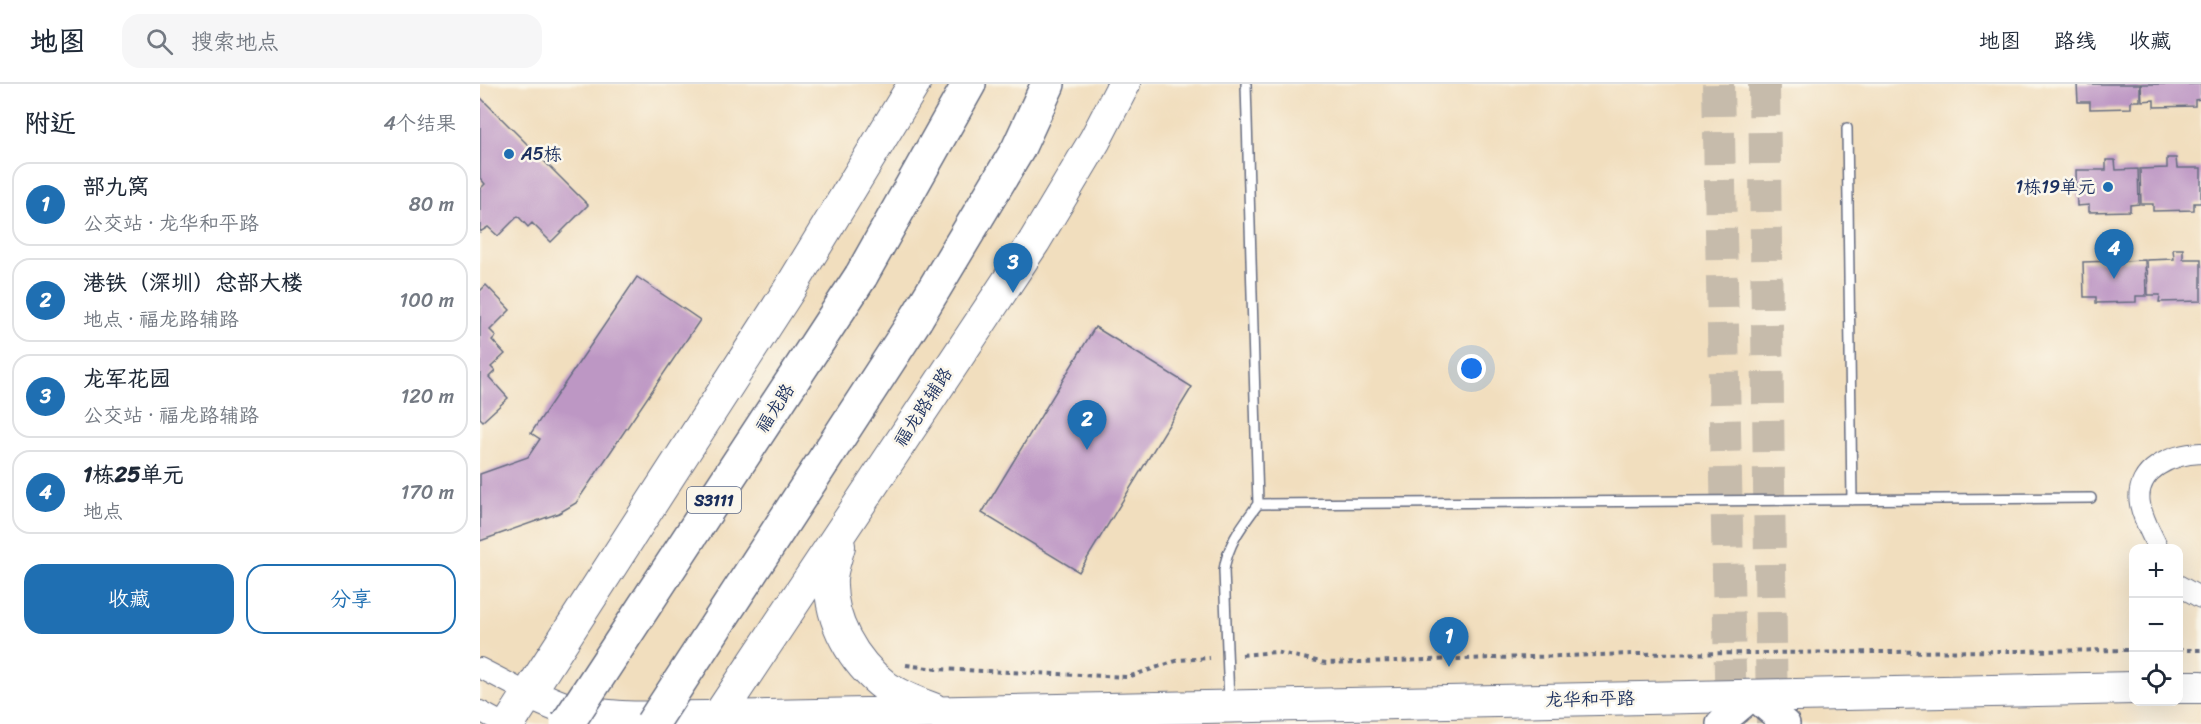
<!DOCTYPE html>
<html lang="zh">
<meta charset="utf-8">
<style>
:root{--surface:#fff;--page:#f6f6f7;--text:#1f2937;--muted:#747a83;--line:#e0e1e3;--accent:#1f6fb2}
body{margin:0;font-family:Sriracha,"LXGW WenKai TC",sans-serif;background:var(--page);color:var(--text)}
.controls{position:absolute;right:18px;bottom:18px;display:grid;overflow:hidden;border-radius:12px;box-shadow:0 6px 24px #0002}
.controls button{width:54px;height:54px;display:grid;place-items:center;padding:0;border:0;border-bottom:2px solid var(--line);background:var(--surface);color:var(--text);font:30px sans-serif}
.you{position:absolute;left:992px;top:285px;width:21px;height:21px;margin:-15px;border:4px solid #fff;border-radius:50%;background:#1a73e8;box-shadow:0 0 0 9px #1a73e833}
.badge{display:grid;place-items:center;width:39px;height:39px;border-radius:50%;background:var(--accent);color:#fff;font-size:20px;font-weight:700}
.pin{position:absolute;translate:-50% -50px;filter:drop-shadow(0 2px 3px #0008)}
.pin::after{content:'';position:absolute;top:32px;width:21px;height:18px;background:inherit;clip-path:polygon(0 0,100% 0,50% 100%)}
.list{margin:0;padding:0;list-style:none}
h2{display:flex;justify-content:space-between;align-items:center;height:78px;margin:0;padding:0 24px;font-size:26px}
h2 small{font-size:20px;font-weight:400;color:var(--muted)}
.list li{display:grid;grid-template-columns:39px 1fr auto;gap:18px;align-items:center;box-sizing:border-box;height:84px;margin:0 12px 12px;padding:0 12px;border:2px solid var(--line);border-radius:18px}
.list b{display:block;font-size:22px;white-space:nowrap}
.list p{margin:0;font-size:20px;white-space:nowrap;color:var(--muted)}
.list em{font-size:20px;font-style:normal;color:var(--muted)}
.actions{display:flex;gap:12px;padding:18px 24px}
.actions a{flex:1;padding:14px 0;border:2px solid var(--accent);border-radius:18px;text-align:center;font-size:21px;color:var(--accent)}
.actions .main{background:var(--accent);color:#fff}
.icon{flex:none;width:33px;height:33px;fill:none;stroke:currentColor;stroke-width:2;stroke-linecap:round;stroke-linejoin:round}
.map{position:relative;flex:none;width:1721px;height:640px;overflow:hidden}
header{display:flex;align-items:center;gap:36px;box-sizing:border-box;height:84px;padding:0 30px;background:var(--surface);border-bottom:2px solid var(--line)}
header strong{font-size:28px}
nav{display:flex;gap:33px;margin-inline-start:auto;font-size:21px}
.search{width:420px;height:54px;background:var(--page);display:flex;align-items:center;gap:15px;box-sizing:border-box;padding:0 21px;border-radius:18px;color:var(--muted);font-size:22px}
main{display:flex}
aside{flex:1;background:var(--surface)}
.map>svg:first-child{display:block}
</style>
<header>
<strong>地图</strong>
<div class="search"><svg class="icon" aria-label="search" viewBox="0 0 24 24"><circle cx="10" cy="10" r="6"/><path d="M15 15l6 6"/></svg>搜索地点</div>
<nav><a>地图</a><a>路线</a><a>收藏</a></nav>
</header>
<main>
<aside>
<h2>附近<small>4个结果</small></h2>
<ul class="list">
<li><span class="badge">1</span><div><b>部九窝</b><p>公交站 · 龙华和平路</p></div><em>80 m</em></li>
<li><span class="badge">2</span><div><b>港铁（深圳）总部大楼</b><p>地点 · 福龙路辅路</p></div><em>100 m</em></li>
<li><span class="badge">3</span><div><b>龙军花园</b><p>公交站 · 福龙路辅路</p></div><em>120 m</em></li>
<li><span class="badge">4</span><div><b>1栋25单元</b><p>地点</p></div><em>170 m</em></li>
</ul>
<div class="actions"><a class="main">收藏</a><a>分享</a></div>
</aside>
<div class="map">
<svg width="1721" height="640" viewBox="0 0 1721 640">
<rect width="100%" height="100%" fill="#fbf7ec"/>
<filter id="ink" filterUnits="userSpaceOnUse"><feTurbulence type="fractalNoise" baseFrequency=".0167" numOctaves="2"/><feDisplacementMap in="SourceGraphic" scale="12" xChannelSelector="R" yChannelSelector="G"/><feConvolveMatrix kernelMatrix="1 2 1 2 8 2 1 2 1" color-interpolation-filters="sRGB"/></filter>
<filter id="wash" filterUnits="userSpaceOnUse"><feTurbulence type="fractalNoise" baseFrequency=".008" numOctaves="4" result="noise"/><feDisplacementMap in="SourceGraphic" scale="24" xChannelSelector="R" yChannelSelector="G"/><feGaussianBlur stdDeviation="1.35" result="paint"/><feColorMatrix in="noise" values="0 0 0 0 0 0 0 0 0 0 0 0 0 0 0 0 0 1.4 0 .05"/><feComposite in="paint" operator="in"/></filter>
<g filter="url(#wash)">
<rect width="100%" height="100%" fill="#f1debe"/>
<g id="blocks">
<path fill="#bd97c4" d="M1597 0H1660V17H1651V24L1610 25V18H1598Z
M1661 0H1721V15L1715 16V22L1674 23V16L1662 17Z
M0 13 108 121 71 158 52 139 48 143 38 132 18 152 8 143 0 148V105L5 100 0 94Z
M1687 74H1696L1697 84H1721V119H1714V126L1673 127V120H1661L1660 85 1687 84Z
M1626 76H1635L1636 86 1658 85 1659 120 1650 121V127L1609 128V121L1597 122 1596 86H1626Z
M1693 165H1703V175H1721V217L1679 218 1680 211H1668L1667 176 1694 175Z
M1633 167H1642V177L1665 176 1666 212H1656V218L1616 219V213H1604L1603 178 1633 177Z
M157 193 220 236 96 419 79 429 0 457V390L48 373 60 355 51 349Z
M6 201 30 226 10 246 16 252 12 256 25 270 11 283 15 287 9 293 28 314 3 337 0 334V207Z
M615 243 712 303 599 488 502 429Z"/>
</g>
</g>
<g filter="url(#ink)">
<use href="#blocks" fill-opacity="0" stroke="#666c80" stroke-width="1.5"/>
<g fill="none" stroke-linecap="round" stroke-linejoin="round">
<path stroke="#c6bbab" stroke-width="32" stroke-dasharray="32 16" stroke-linecap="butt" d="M1238 0 1251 638
M1284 0 1292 639"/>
<defs>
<path id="lane" d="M1367 44 1372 416
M778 420 1611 414
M749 617 744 486C748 459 762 442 778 420L766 0"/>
<path id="street" d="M1678 464C1672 451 1663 436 1660 420 1654 385 1693 370 1721 369
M1698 501 1721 514
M0 584 48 609
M0 627 24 640"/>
<path id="secondary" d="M1240 640 1273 612 1306 640"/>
<path id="primary" d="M359 462C356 473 352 484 351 494 349 536 373 578 406 603 420 613 437 619 453 625
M1698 603H1721
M48 609C61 614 74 621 87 625 135 638 188 632 237 633L1654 604
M29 640 309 206 434 0
M233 640 554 158 615 56 644 0"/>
<path id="highway" d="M381 192 489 0
M436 235 538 65 568 0"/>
</defs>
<use href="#lane" stroke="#666c80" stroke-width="12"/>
<use href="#street" stroke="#666c80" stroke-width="22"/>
<use href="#secondary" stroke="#666c80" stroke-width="30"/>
<use href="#primary" stroke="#666c80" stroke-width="34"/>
<use href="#highway" stroke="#666c80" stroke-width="36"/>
<path stroke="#666c80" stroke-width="4" stroke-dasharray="4.5 4.5" stroke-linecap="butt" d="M1698 566H1721
M762 571 795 568 846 579 1152 570 1654 566
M426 581 456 585 648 593 699 576 730 574"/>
<use href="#lane" stroke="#fff" stroke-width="9"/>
<use href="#street" stroke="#fff" stroke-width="20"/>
<use href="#secondary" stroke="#fff" stroke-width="27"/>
<use href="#primary" stroke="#fff" stroke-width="32"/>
<use href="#highway" stroke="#fff" stroke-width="33"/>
<defs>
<path id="highway-bridge" d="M87 640 381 192
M172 640 436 235"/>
</defs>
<use href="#highway-bridge" stroke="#666c80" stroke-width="36" stroke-linecap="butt"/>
<use href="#highway-bridge" stroke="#fff" stroke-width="33"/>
</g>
</g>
<g fill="#1f6fb2" stroke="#fbf7ec" stroke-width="2">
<circle cx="29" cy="70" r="6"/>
<circle cx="1628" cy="103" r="6"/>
</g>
<g text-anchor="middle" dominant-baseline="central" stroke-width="5" stroke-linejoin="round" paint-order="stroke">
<rect fill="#fbf7ec" stroke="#5e6b89" stroke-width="1.5" x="207" y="403" width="54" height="26" rx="4.5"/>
<g font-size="16" font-weight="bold" fill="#1b2f5e">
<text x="234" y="416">S3111</text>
</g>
<g font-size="18" fill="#1b2f5e" stroke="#fbf7ec" text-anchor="start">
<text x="41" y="70">A5栋</text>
<text x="1616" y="103" text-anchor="end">1栋19单元</text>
</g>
<g font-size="18" fill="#1b2f5e" stroke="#fbf7ec">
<text transform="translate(443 323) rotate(-57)">福龙路辅路</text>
<text transform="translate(295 324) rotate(-57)">福龙路</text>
<text transform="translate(1110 615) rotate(-1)">龙华和平路</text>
</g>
</g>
</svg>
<div class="controls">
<button>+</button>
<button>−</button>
<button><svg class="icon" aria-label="locate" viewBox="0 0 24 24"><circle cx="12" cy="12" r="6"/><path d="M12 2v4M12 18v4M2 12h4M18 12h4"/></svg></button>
</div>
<div class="you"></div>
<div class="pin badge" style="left:969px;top:583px">1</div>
<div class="pin badge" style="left:607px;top:366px">2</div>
<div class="pin badge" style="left:533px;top:209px">3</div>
<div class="pin badge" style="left:1634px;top:195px">4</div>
</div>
</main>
